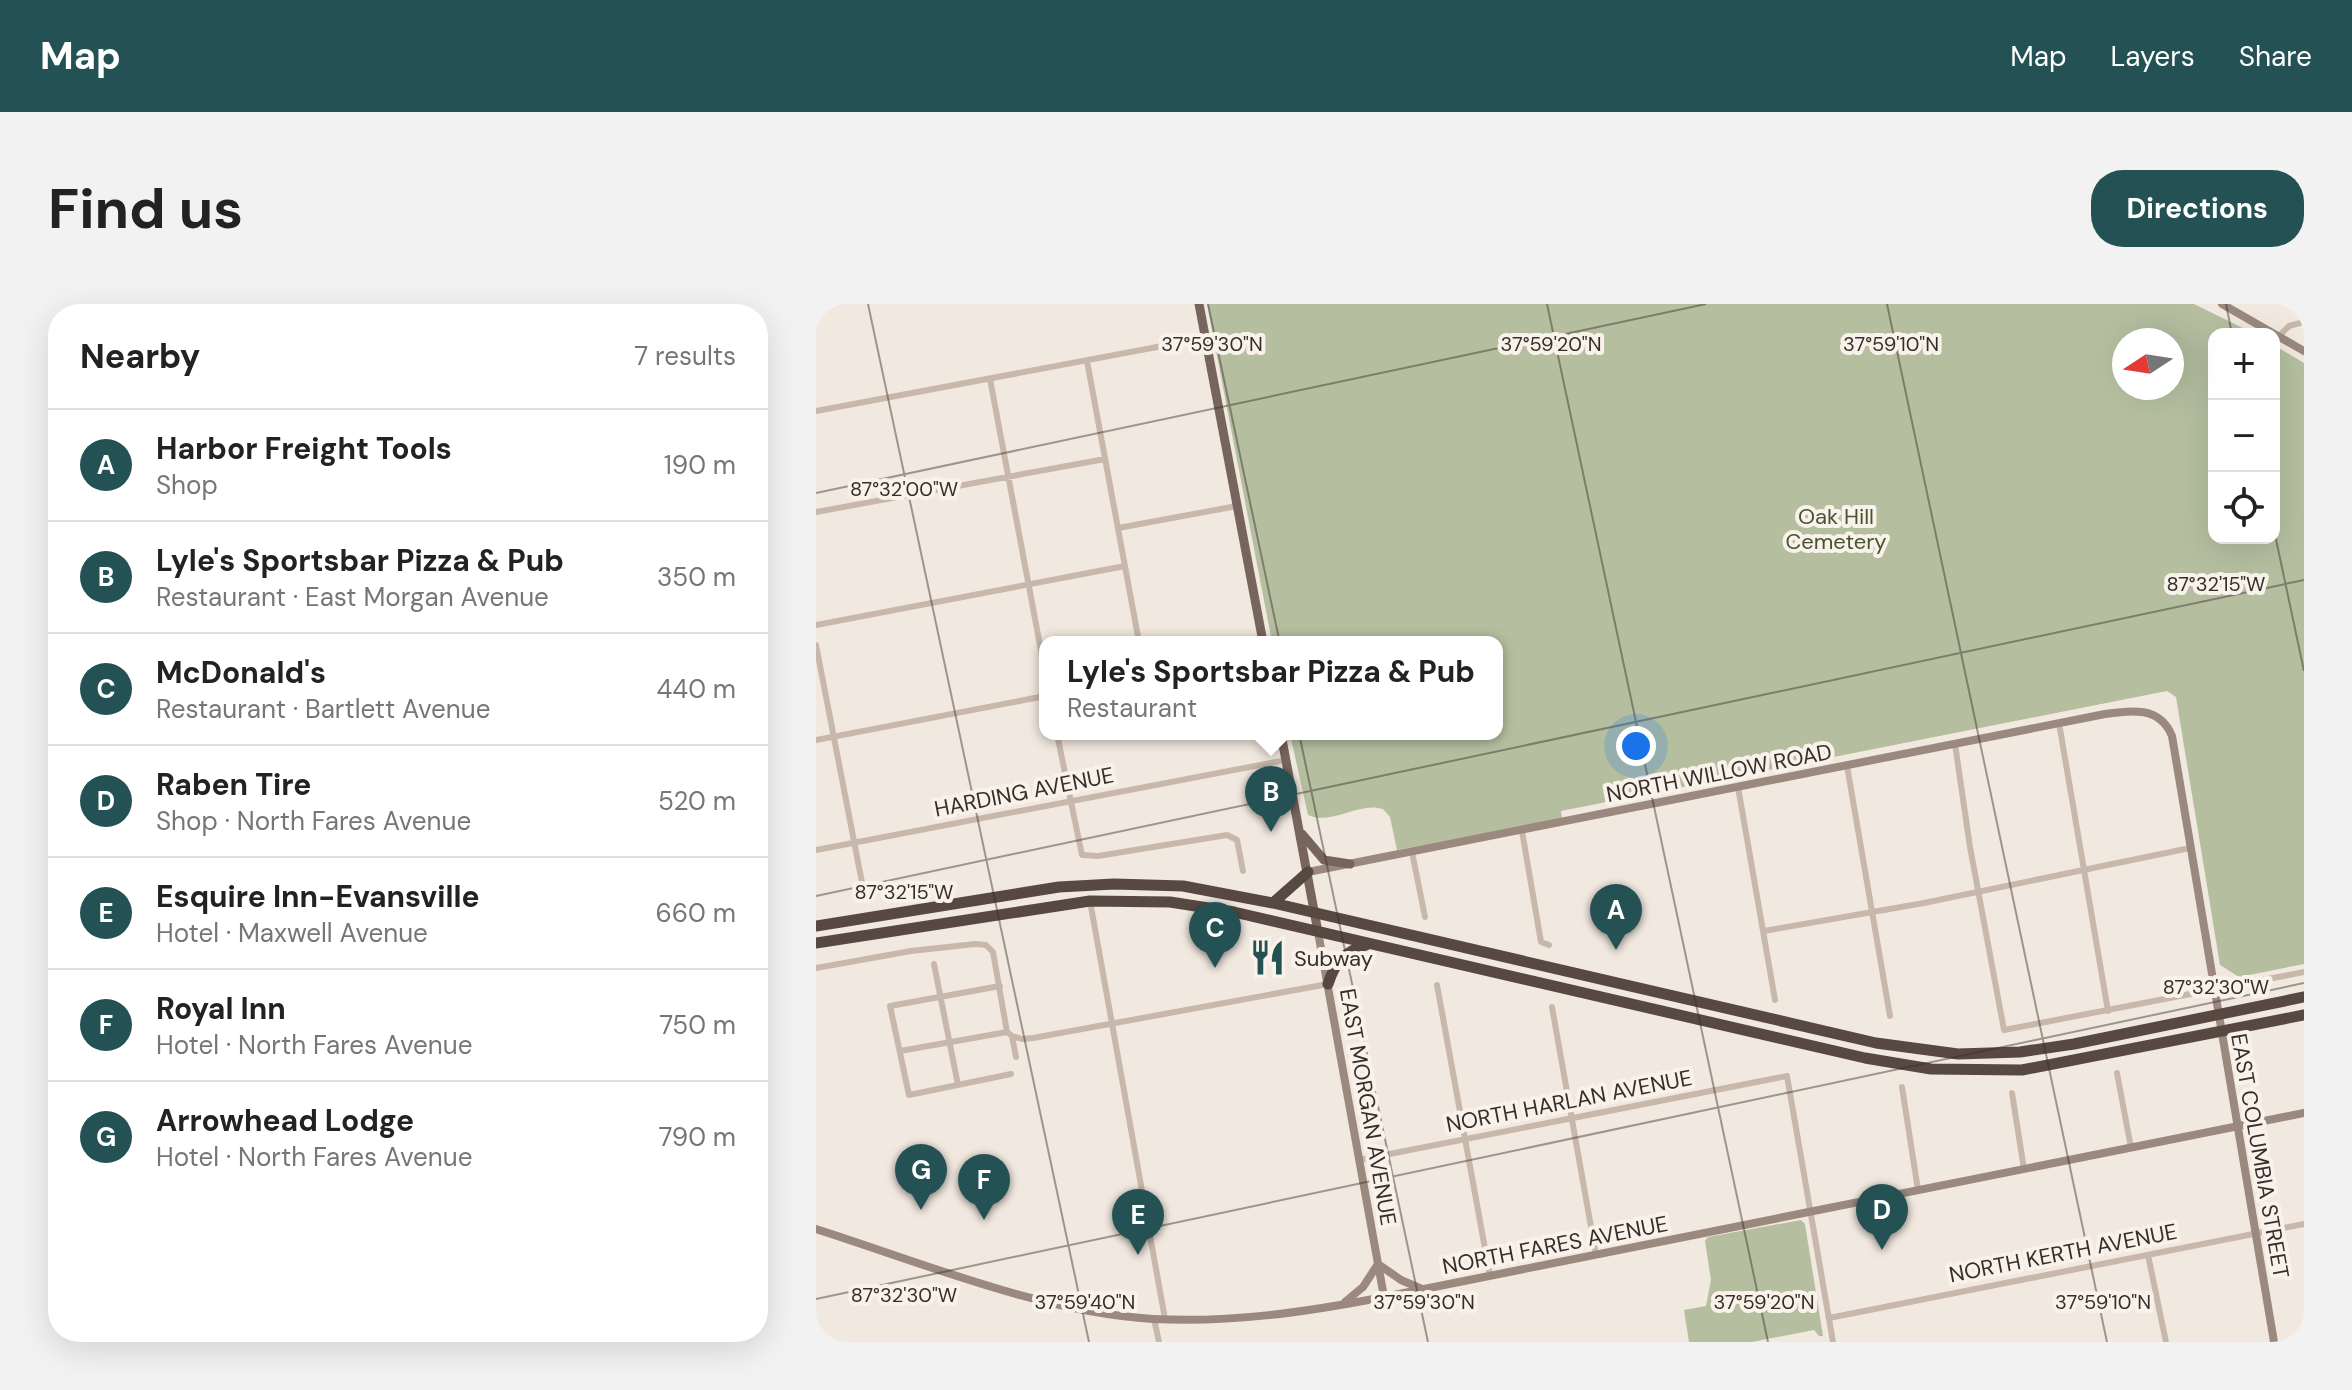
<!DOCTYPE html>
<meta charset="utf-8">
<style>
:root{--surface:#fff;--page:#f2f2f2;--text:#222;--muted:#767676;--line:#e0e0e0;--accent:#245254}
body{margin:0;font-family:"DM Sans",sans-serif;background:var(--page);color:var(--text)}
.controls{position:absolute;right:24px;top:24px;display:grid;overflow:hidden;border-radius:16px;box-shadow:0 8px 32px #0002}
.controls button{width:72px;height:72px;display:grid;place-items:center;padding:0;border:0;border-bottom:2px solid var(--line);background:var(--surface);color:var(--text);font:40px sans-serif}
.compass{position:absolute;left:1296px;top:24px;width:72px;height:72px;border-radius:50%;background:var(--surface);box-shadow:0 8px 32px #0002;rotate:258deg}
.you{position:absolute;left:820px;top:442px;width:28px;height:28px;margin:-20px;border:6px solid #fff;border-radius:50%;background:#1a73e8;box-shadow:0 0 0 12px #1a73e833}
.badge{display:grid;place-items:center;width:52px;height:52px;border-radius:50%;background:var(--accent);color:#fff;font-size:26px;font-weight:700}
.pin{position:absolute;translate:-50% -66px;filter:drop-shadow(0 2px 4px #0008)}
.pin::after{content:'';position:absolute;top:42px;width:28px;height:24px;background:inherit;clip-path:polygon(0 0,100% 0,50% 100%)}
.popup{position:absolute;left:223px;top:332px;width:464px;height:104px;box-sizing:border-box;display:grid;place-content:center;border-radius:16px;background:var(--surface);filter:drop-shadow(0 2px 6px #0005);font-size:26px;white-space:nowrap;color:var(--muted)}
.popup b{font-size:30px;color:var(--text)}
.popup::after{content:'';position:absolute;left:50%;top:100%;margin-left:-16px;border:16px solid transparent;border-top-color:var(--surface)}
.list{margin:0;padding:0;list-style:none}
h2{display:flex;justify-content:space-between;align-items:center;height:104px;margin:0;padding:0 32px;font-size:34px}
h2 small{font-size:26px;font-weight:400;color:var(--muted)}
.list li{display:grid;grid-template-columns:52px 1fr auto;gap:24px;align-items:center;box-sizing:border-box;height:112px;padding:0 32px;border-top:2px solid var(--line)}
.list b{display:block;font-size:30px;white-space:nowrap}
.list p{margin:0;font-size:26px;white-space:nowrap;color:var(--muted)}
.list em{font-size:26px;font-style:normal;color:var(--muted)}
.icon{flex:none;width:44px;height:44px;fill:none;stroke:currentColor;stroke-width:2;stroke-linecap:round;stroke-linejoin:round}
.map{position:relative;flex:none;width:1488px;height:1038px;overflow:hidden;border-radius:32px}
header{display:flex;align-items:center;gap:48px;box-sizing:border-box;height:112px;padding:0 40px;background:var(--accent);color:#fff}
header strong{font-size:38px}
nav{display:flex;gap:44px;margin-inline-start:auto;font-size:28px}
.intro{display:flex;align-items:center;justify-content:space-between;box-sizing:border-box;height:192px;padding:0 48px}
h1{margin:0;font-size:56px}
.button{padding:20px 36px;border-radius:32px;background:var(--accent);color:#fff;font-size:28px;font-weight:700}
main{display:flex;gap:48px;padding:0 48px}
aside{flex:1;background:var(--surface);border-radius:32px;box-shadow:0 8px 32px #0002}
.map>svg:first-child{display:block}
</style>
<header>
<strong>Map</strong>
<nav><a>Map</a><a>Layers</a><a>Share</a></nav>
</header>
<div class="intro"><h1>Find us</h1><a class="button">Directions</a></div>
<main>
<aside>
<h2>Nearby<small>7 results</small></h2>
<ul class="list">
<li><span class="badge">A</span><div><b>Harbor Freight Tools</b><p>Shop</p></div><em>190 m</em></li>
<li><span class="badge">B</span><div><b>Lyle's Sportsbar Pizza &amp; Pub</b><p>Restaurant · East Morgan Avenue</p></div><em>350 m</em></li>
<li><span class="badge">C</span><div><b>McDonald's</b><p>Restaurant · Bartlett Avenue</p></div><em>440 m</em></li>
<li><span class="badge">D</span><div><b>Raben Tire</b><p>Shop · North Fares Avenue</p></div><em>520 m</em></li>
<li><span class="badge">E</span><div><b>Esquire Inn-Evansville</b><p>Hotel · Maxwell Avenue</p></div><em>660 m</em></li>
<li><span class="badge">F</span><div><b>Royal Inn</b><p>Hotel · North Fares Avenue</p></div><em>750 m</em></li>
<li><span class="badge">G</span><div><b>Arrowhead Lodge</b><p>Hotel · North Fares Avenue</p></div><em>790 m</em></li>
</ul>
</aside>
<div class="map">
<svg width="1488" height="1038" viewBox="0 0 1488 1038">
<rect width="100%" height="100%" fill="#f1e8df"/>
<path fill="#b5bfa0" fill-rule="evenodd" d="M391 0H1378L1439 30H1398V234H1458V41L1488 59V660L1423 673 1404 661 1360 393 1351 387 745 507 746 515 581 546 574 513 567 505C543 497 515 522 492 511L474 430H681V338H456ZM1308 36H1356V84H1308Z
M985 916 989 920 1007 1032H1003L998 1026 936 1038H873L868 1006 890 1002 895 976 889 937 892 933Z"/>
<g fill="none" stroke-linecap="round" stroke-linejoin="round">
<path stroke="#c8b8ac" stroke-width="6" d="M1463 32 1473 22 1488 18
M271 57 323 338
M174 75 229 368
M0 107 389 34
M0 208 289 155
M302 224 421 202
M0 321 309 262
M0 341 49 594
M1243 419 1292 707
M241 430 266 551 282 552 411 531 421 536 427 567
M0 436 229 392
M1139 440 1154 543 1188 726 1488 668
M1031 462 1074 712
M922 483 959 696
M706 527 725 638 733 641
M0 546 470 456
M596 548 609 613
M274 597 349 1015
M948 627 1108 599 1374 544
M118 660 142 781
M0 664 95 647 159 640 170 641 177 648 191 728 196 732 200 753
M621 681 674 972
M184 682 74 702 93 791 195 770
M736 703 780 951
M196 732 206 735 217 734 512 680
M84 747 191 728
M1301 769 1315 844
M1086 783 1102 886
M1196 789 1208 865
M543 856 971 772 1017 1038
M1332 951 1350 1038
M1013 1014 1488 920
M338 1015 343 1038"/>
<path stroke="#9b887e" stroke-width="8" d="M1406 0 1488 47
M492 568 1289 410C1315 406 1344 402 1356 432L1458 1038
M502 628 568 993
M0 925C107 959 224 1008 337 1015 415 1019 491 1008 568 993L1488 809
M529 998 547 983 562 960 585 976 606 985"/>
<path stroke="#77655d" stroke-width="9" d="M383 0 447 338
M465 430 502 628
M486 530 508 556 534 560"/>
<path stroke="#574842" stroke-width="11" d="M457 599 492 568
M0 622 243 583 298 580 367 582 457 599 1060 739 1142 750 1204 748 1258 740 1488 693
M0 639 274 597 354 598 418 608 1049 754 1115 765 1206 766 1488 711
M512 680C519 658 528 648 550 641"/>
</g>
<path fill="none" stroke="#372e2a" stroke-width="2" stroke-opacity="0.45" d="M52 0 273 1038M392 0 612 1038M731 0 952 1038M1071 0 1291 1038M1410 0 1416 30M0 189 890 0M1458 226 1488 367M0 592 1488 276M0 995 1488 679"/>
<defs>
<symbol id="restaurant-bare" viewBox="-9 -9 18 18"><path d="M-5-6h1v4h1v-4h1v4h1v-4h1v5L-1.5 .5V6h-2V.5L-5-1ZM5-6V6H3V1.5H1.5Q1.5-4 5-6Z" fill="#245254" stroke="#f8f2eb" stroke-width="2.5" paint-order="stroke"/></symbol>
</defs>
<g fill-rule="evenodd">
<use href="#restaurant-bare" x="426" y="628" width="51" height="51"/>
</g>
<g text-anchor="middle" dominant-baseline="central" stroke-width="8" stroke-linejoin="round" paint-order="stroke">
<g font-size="22" fill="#475330" stroke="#f8f2eb">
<text x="1020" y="212">Oak Hill<tspan x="1020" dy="25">Cemetery</tspan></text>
</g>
<g font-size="22" fill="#372e2a" stroke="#f8f2eb">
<text transform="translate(903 469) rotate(-11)">NORTH WILLOW ROAD</text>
<text transform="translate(208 488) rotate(-11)">HARDING AVENUE</text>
<text transform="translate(753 797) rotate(-11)">NORTH HARLAN AVENUE</text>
<text transform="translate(552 803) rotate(80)">EAST MORGAN AVENUE</text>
<text transform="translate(1444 852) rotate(80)">EAST COLUMBIA STREET</text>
<text transform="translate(739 941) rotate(-11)">NORTH FARES AVENUE</text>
<text transform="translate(1247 949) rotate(-11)">NORTH KERTH AVENUE</text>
</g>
<g font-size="22" fill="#372e2a" stroke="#f8f2eb" text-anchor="start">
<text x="478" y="654">Subway</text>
</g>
</g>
<g font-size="20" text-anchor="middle" fill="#372e2a" stroke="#f8f2eb" stroke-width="8" stroke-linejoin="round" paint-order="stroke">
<text x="396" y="47">37°59'30"N</text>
<text x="735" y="47">37°59'20"N</text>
<text x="1075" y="47">37°59'10"N</text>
<text x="88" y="192">87°32'00"W</text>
<text x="1400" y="287">87°32'15"W</text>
<text x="88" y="595">87°32'15"W</text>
<text x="1400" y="690">87°32'30"W</text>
<text x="88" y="998">87°32'30"W</text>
<text x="269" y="1005">37°59'40"N</text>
<text x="608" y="1005">37°59'30"N</text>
<text x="948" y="1005">37°59'20"N</text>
<text x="1287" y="1005">37°59'10"N</text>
</g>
</svg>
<div class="controls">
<button>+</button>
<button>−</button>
<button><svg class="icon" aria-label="locate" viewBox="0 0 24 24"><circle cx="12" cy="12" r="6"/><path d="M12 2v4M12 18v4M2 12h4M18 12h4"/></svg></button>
</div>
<svg class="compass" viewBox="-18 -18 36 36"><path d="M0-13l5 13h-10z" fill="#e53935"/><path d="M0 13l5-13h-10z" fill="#767676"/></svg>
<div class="you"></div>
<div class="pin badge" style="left:800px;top:646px">A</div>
<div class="pin badge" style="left:455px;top:528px">B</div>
<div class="popup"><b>Lyle's Sportsbar Pizza &amp; Pub</b>Restaurant</div>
<div class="pin badge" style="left:399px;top:664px">C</div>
<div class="pin badge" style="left:1066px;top:946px">D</div>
<div class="pin badge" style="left:322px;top:951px">E</div>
<div class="pin badge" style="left:168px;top:916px">F</div>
<div class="pin badge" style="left:105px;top:906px">G</div>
</div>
</main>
